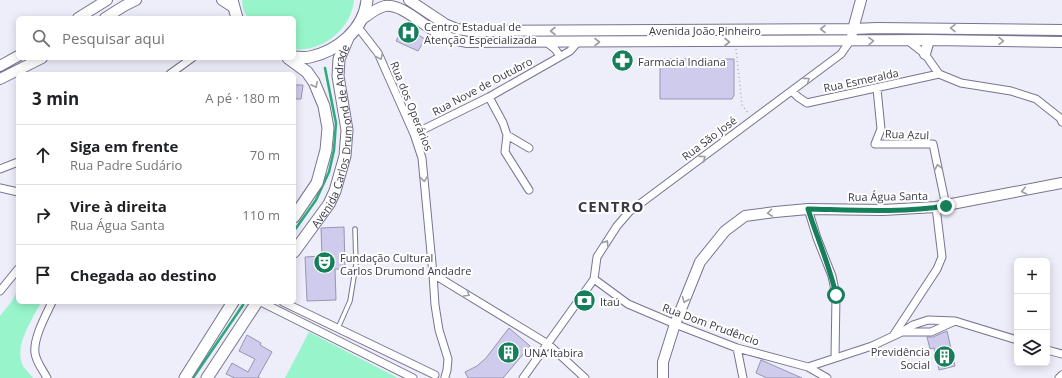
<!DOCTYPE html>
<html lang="pt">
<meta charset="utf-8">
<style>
:root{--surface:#fff;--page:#f6f6f6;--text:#202124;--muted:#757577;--line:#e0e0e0}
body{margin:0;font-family:"Open Sans",sans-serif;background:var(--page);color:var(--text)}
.controls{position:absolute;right:12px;bottom:12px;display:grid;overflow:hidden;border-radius:6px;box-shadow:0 2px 10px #0003}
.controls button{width:36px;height:36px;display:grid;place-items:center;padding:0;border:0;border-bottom:1px solid var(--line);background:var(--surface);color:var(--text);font:20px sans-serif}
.stop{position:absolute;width:12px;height:12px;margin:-9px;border:3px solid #157f5a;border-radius:50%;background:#fff}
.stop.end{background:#157f5a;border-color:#fff;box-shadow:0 1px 4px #0008}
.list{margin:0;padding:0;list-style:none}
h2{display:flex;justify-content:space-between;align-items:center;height:52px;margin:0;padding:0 16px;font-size:17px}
h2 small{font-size:13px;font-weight:400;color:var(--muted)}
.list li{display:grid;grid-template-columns:26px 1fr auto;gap:12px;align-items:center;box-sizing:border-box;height:60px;padding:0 16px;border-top:1px solid var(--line)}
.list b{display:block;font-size:15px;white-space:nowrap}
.list p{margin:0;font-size:13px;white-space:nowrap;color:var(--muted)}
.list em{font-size:13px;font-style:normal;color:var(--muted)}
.icon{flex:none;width:22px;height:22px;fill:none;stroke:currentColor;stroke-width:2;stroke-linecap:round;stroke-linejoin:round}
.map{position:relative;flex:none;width:1062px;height:378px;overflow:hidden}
.search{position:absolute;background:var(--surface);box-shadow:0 2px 10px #0003;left:16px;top:16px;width:280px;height:44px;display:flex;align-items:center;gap:10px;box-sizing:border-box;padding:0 14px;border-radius:6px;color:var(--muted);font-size:15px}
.panel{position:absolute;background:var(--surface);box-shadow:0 2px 10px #0003;left:16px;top:72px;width:280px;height:232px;border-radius:6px}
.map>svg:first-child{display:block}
</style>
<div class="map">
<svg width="1062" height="378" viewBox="0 0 1062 378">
<rect width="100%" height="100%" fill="#eeedfa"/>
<path fill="#98f5cb" d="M242 0H354C352 28 322 53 294 49V18H248L243 9Z
M18 289V302H41C33 319 13 346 23 366 26 370 30 374 33 378H0V316L12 301Z
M309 332 398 378H285Z"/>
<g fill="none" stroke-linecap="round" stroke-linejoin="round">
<path stroke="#2daa7b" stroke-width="2.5" d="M294 231 316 200 329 172 334 150 336 123 325 68
M193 378 243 305"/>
</g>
<path fill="#cfcbec" stroke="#9894b3" d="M404 26 425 39 418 51 396 41Z
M660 59H734V95L732 99H660Z
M294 85H303L301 99H294Z
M344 227 345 269H335L336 300 307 301 305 257 322 256 321 228Z
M509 328 530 346 503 378H468L465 372 477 366 486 358Z
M947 331 955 366 939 370 934 348 930 349 927 337H933Z
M247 335 261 343 260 345 272 352 258 377 260 378H235L226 374 232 363 248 372 255 359 239 351Z
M761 360 802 378H767L756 373Z"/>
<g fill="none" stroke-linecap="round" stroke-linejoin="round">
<defs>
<path id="lane" d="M338 328 350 301 356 264 355 229"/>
<path id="street" d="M357 26 378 53 414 134 422 158 433 274 435 305 439 330 448 359 447 370 445 377
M907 40 925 54 939 74 961 83 1011 91 1036 99 1060 118 1062 122
M546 42 555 49 560 56
M170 74 192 58
M877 89 881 129 875 144H933L946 206
M792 91 798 97 807 103 939 74
M489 97 503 123 507 135 505 152 529 190
M414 134 489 97 570 51 578 42
M507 135 529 148
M0 169 18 162
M0 188 18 192
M808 209 817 238 832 276 836 295 835 358
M433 274 548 344 585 378
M594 279 628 304 675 324 737 348 808 367 827 378
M0 291 18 269
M261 302 413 378
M283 302 435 375
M902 332H931L953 322
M893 336 937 269 942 257 936 207
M737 348 743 378
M1047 350 1062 354
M808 367 872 346 902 332 913 325 928 320 955 321 1017 340
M47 378C43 370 36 362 35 353 33 338 46 315 52 302
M523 378 594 279 597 257 617 226 629 212 841 54 850 41
M1059 378 1062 375"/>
<path id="secondary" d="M222 0 233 7
M409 0 445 24 457 29 471 31 853 29 877 28 1062 30
M78 18 107 0
M105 18 124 6 136 0
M361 20C368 15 376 8 385 6 402 4 421 24 435 31 445 37 456 40 467 42L929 40 1062 42
M852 33 861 0
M925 54 929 40
M0 66 18 56
M0 79 42 58
M663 378V362L675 324 700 262 725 231 745 216 775 212 808 209 883 210 936 207 1062 183"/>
<g id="primary">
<path d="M232 0 237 18"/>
<path d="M294 57C299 57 305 58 310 57 337 51 364 30 367 0"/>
<path d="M288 58 307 72 314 82 324 106 328 128 326 150 317 183 294 217"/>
<path id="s1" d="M294 252 329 204 335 191 345 156 347 130 338 76 339 59 348 38"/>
<path d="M185 378 233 302"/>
<path d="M207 378 257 302"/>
</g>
</defs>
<use href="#lane" stroke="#787491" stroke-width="5.5"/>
<use href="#street" stroke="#787491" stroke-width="9"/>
<use href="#secondary" stroke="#787491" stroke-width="12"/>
<use href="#primary" stroke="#787491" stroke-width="13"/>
<path stroke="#afaebb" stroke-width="1.5" stroke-dasharray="1 3" stroke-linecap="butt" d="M736 49 742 105 748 113"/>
<use href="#lane" stroke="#fff" stroke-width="3.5"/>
<use href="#street" stroke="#fff" stroke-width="7"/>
<use href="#secondary" stroke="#fff" stroke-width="10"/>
<use href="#primary" stroke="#fff" stroke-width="11"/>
</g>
<defs><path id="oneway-chevron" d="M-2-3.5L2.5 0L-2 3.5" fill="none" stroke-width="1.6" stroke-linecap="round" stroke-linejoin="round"/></defs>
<g stroke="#9d9ca2">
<use href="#oneway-chevron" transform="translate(953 28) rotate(-179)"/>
<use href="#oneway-chevron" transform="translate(823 29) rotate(180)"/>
<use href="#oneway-chevron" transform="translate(553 31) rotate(180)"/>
<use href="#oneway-chevron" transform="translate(871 41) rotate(-1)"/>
<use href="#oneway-chevron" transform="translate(1001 41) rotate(1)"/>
<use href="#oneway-chevron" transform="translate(597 42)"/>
<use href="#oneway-chevron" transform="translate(727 42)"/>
<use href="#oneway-chevron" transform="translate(380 57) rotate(64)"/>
<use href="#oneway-chevron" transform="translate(807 80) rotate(-36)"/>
<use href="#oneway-chevron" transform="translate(315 85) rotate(64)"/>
<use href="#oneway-chevron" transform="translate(703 158) rotate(-37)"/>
<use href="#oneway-chevron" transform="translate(938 167) rotate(-102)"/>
<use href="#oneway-chevron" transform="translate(424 179) rotate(84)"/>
<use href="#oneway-chevron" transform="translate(1024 191) rotate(169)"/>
<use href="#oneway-chevron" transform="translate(770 213) rotate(172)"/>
<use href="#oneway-chevron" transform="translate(606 243) rotate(-58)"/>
<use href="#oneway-chevron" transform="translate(467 294) rotate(31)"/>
<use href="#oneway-chevron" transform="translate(685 300) rotate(112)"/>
</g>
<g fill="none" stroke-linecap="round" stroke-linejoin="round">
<path stroke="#157f5a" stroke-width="5" d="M836 295C830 266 817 238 808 209 853 210 902 213 946 206"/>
</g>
<defs>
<symbol id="hospital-disc" viewBox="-11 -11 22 22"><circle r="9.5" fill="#157f5a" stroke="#fff"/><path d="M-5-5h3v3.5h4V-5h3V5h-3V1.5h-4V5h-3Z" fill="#fff"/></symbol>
<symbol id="pharmacy-disc" viewBox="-11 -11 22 22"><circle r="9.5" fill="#157f5a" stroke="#fff"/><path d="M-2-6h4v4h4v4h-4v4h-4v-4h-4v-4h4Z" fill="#fff"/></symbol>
<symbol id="theatre-disc" viewBox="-11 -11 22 22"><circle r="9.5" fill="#157f5a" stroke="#fff"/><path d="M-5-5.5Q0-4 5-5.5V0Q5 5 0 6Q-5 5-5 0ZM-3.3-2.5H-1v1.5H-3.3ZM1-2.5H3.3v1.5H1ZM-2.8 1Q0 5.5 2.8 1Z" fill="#fff"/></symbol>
<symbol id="bank-disc" viewBox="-11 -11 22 22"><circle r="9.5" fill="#157f5a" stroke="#fff"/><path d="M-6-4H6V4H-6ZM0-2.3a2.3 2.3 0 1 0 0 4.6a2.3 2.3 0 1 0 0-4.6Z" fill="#fff"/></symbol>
<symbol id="building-disc" viewBox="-11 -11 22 22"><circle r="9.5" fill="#157f5a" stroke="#fff"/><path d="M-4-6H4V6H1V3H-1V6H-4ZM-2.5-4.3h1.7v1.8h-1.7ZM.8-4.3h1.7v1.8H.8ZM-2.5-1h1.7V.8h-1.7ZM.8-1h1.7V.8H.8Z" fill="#fff"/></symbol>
</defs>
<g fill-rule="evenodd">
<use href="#hospital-disc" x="396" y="20" width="25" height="25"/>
<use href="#pharmacy-disc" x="610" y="48" width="25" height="25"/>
<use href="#theatre-disc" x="312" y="250" width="25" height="25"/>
<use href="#bank-disc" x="572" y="288" width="25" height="25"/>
<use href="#building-disc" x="496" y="340" width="25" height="25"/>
<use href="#building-disc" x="932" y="344" width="25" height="25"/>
</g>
<g text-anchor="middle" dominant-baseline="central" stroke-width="4" stroke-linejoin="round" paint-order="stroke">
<g font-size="11" fill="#3b3946" stroke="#fff" text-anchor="start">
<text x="424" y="26">Centro Estadual de<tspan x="424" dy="13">Atenção Especializada</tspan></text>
<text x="638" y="61">Farmacia Indiana</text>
<text x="340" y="257">Fundação Cultural<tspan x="340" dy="13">Carlos Drumond Andadre</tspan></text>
<text x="600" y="301">Itaú</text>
<text x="930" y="351" text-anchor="end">Previdência<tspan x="930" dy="13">Social</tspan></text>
<text x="524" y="352">UNA Itabira</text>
</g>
<g font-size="11" fill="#3b3946" stroke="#fff">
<text x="705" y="30">Avenida João Pinheiro</text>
<text transform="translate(861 80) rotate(-12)">Rua Esmeralda</text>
<text transform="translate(482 86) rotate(-28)">Rua Nove de Outubro</text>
<text transform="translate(412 106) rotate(68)">Rua dos Operários</text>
<text transform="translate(907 134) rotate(2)">Rua Azul</text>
<text stroke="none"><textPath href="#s1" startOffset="128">Avenida Carlos Drumond de Andrade</textPath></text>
<text transform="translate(709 138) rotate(-37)">Rua São José</text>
<text transform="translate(888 196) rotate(-1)">Rua Água Santa</text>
<text transform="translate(711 324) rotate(20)">Rua Dom Prudêncio</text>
</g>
<g font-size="15" font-weight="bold" letter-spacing="1" fill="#3b3946" stroke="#fff">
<text x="611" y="206">CENTRO</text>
</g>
</g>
</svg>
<div class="controls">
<button>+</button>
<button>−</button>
<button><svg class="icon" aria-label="layers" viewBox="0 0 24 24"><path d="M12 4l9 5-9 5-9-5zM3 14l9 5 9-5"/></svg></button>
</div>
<div class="stop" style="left:836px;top:295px"></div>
<div class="stop end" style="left:946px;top:206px"></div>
<div class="search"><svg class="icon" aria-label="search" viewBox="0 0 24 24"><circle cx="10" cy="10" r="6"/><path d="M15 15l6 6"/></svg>Pesquisar aqui</div>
<section class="panel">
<h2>3 min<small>A pé · 180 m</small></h2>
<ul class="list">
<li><svg class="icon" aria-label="ahead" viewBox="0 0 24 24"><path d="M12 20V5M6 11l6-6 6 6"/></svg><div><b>Siga em frente</b><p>Rua Padre Sudário</p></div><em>70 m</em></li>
<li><svg class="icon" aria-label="right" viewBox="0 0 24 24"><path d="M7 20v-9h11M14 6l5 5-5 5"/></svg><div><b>Vire à direita</b><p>Rua Água Santa</p></div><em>110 m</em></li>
<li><svg class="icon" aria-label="arrive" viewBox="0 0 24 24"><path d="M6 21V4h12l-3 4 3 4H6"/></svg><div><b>Chegada ao destino</b></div></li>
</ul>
</section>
</div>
